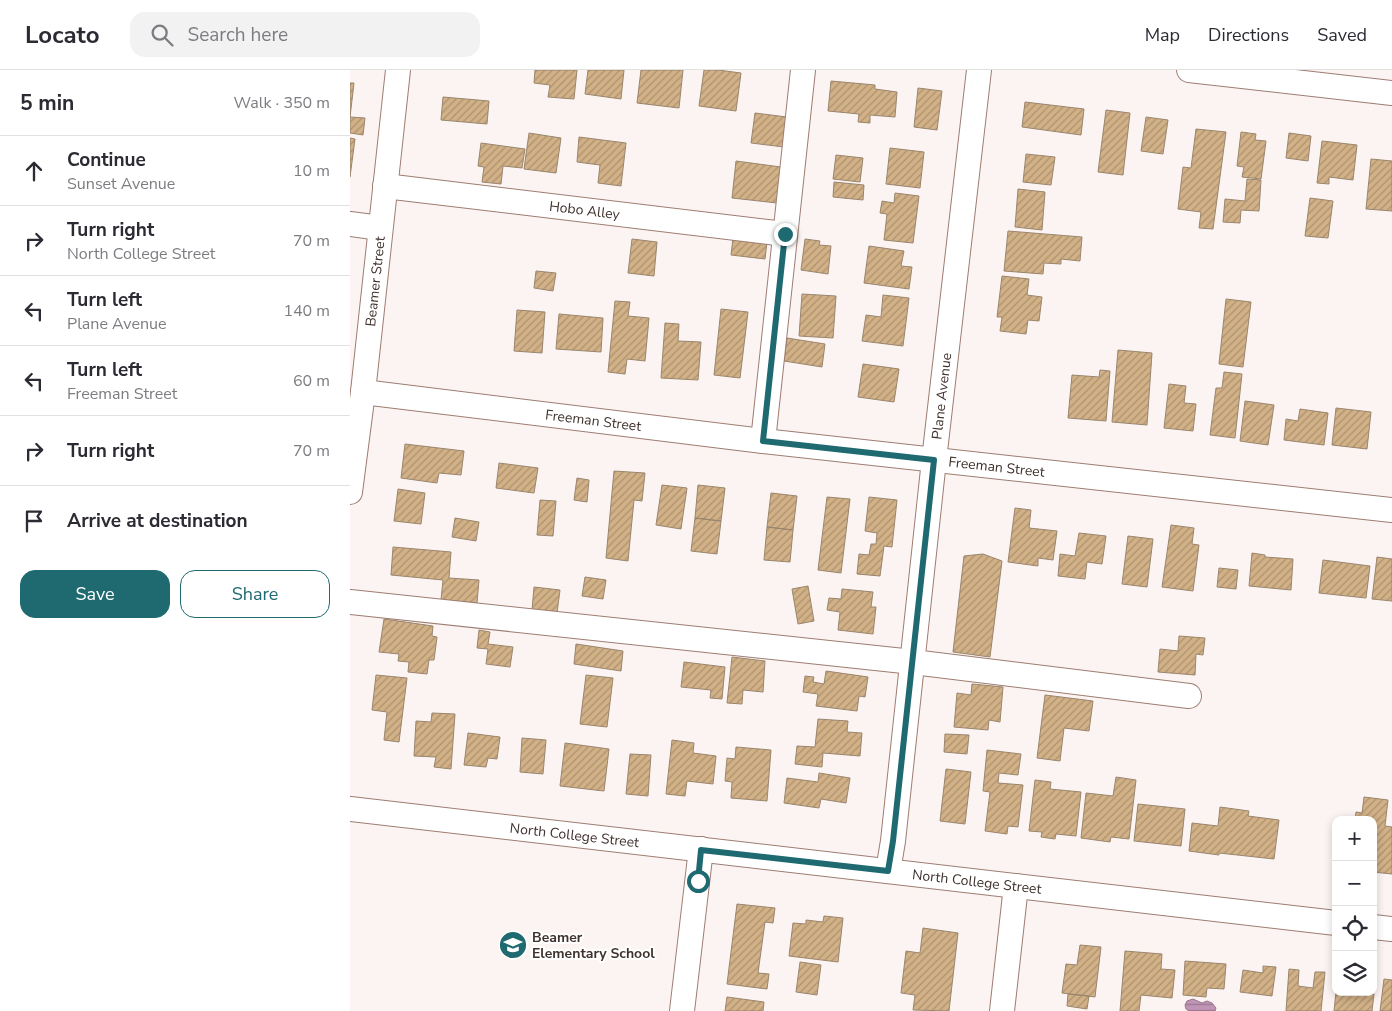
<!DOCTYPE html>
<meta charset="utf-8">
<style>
:root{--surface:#fff;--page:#f2f2f3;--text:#2b2b33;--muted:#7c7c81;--line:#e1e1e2;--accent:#1e6a70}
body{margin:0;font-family:"Nunito Sans",sans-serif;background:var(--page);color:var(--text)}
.controls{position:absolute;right:15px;bottom:15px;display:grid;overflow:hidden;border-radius:10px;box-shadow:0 2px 8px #0003}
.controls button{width:45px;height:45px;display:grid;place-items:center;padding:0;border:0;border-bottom:1px solid var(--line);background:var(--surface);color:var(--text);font:25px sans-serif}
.stop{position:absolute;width:15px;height:15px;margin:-11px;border:4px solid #1e6a70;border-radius:50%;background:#fff}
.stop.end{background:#1e6a70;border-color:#fff;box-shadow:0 1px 5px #0008}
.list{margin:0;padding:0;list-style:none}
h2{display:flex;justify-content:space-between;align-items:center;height:65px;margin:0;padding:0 20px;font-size:21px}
h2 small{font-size:16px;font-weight:400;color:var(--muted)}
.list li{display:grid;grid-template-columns:32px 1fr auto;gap:15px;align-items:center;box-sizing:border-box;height:70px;padding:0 20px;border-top:1px solid var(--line)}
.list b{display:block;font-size:19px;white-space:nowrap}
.list p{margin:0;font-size:16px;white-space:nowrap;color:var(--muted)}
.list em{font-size:16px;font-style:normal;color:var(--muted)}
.actions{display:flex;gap:10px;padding:15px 20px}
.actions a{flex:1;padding:11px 0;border:1px solid var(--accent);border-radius:15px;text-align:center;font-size:18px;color:var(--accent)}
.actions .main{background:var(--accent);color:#fff}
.icon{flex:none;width:28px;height:28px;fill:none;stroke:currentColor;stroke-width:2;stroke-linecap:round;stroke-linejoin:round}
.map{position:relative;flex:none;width:1042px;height:941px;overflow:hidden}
header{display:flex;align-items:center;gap:30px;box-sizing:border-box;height:70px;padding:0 25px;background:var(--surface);border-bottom:1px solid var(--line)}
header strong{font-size:24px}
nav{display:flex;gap:28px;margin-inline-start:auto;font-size:18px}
.search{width:350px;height:45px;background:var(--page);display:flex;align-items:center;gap:12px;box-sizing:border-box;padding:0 18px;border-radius:15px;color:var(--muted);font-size:19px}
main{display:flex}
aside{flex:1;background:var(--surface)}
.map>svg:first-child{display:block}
</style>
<header>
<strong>Locato</strong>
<div class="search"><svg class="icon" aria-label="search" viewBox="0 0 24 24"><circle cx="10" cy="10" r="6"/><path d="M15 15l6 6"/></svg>Search here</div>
<nav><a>Map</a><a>Directions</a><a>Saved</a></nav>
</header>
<main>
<aside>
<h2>5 min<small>Walk · 350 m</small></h2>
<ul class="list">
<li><svg class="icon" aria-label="ahead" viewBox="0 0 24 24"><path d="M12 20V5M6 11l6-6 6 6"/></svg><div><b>Continue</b><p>Sunset Avenue</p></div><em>10 m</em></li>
<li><svg class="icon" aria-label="right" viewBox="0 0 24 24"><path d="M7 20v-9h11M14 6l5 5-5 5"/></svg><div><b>Turn right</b><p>North College Street</p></div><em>70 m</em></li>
<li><svg class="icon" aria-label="left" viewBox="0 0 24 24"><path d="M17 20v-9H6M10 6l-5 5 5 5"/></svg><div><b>Turn left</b><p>Plane Avenue</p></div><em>140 m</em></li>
<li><svg class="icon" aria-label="left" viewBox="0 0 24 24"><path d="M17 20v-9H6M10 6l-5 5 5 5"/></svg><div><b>Turn left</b><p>Freeman Street</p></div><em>60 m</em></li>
<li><svg class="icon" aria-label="right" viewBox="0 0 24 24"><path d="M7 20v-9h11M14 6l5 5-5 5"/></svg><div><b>Turn right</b></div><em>70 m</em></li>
<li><svg class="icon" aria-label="arrive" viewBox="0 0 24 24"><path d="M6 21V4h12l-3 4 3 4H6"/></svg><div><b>Arrive at destination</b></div></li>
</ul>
<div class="actions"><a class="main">Save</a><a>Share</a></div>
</aside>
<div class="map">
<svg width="1042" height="941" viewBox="0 0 1042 941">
<defs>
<pattern id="water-rules" width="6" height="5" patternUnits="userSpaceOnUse" patternTransform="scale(1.25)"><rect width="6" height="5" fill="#bf94b5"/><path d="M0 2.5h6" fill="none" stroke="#9d7994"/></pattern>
<pattern id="building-hatch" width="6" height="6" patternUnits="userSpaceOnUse" patternTransform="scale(1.25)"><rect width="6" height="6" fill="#d2b187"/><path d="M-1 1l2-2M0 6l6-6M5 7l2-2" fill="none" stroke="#ac916f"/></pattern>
</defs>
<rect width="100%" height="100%" fill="#fcf4f2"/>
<path fill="url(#water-rules)" stroke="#99768c" d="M843 929 852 933 857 931 862 933 866 938 865 941H839L836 939 835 935 837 931Z"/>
<path fill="url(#building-hatch)" stroke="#9a856d" d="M185 0H227L224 29 198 27 200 15 184 13Z
M238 0H274L271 29 235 24Z
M291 0H333L329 38 287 33Z
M354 0H368L391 3 386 41 349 36Z
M481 11 525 15V19L547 22 545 47 520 45V53L508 52 509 44 478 41Z
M0 13H4L0 47 15 48 13 65 0 63Z
M568 18 592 21 587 60 564 57Z
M93 27 139 31 137 54 91 50Z
M675 32 734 39 731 65 672 57Z
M756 40 780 43 773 105 748 102Z
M405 43 437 47 434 77 401 73Z
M796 47 818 50 813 84 791 81Z
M846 59 876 62 863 159 849 158 851 142 828 139 833 97 841 98Z
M891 62 906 64 905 70 916 71 911 109 892 107 894 97 887 96Z
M179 63 211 68 206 103 174 99Z
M939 63 961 66 958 91 936 88Z
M229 67 276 73 271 116 248 113 250 95 227 92Z
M0 68 5 69 0 107Z
M972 71 1007 75 1003 110 979 107V114L967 113Z
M131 73 175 79 172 98 153 96 151 114 132 112 134 97 128 96Z
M540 78 574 82 570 118 536 114Z
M676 84 705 87 701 115 673 112Z
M486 85 513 88 510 112 483 109Z
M1021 89 1042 91V141L1016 139Z
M386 91 431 97 427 133 382 128Z
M897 109 911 110 909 141 891 140 890 153 873 152 875 129 895 131Z
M484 112 514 115 513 130 483 127Z
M668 119 695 122 692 160 665 157Z
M545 123 569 126 563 173 534 170 537 144 530 143 532 131 544 133Z
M960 128 983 131 978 168 955 166Z
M658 161 732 167 730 191 711 189V194L694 193 693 204 654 201Z
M383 168 417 172 415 189 381 185Z
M282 169 307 172 304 206 278 203Z
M455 169 470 171 469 175 481 176 478 204 451 200Z
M519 176 554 181 551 196 562 197 559 219 514 213Z
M186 201 206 203 203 221 184 218Z
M652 206 679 209 677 225 692 227 689 251 678 250 676 264 650 261 652 247H647Z
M452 224 486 226 483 268 449 266Z
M533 225 559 228 553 276 512 271 516 245 531 247Z
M876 229 901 232 893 297 869 294Z
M265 231 280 232 278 246 299 248 295 291 277 289 275 304 258 302Z
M371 239 398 242 390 308 364 305Z
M167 240 195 242 192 283 164 281Z
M209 244 253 248 251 282 206 279Z
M315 253 329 254 328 271 351 272 348 310 311 308Z
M437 268 475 274 472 297 434 291Z
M768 280 802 283 797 355 762 352Z
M513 294 549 299 544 332 508 327Z
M750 300 760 301 756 351 718 348 722 305 749 307Z
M874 302 892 304 885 368 860 365 866 318H872Z
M819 314 836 316 834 333 846 334 843 361 814 358Z
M895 331 924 335 918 375 890 371Z
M986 338 1021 342 1017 379 982 375Z
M950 339 978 343 974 375 934 370 936 349 948 351Z
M55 374 114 381 111 405 89 403 87 413 51 408Z
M149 393 188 398 184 423 146 418Z
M264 401 295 403 292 431 284 430 278 491 256 488Z
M227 408 239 410 237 432 224 430Z
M312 415 337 418 331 459 306 455Z
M348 415 375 418 371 451 345 448Z
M48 419 75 423 71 454 44 451Z
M421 423 447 426 443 460 417 457Z
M477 427 500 429 491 503 468 500Z
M519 427 547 430 542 477 534 476 530 506 507 504 509 484 519 485 521 474H526L527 463 515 461Z
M190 430 206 431 203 466 187 465Z
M665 438 681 440 679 458 707 461 703 490 688 488V496L658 492Z
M105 448 129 452 126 471 102 467Z
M345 448 371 451 367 484 341 481Z
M821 455 844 458 842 474 849 475 843 521 812 517Z
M417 457 443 460 440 492 414 490Z
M729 463 756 466 752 494 737 492 735 509 708 506 710 484 725 486Z
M778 466 803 469 797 517 772 514Z
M43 477 101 482 99 508 129 510 127 533 91 530 93 510 41 505Z
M902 483 915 485V487L943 489 941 520 899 516Z
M633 484 652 491 640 587 603 582 614 486Z
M1027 487 1042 489V531L1022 529Z
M973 490 1020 496 1016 528 969 523Z
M869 498 888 500 886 519 867 517Z
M235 507 256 510 253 529 232 526Z
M458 516 464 551 448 554 442 519Z
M184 517 210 520 207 543 182 540Z
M492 519 523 522 521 537H526L523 564 488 560 490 542 477 540 479 528 491 529Z
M34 549 83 556 82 566 87 567 84 590H79L77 604 58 602 59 592 48 591 49 584 29 582Z
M129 560 140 562 138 574 163 577 160 597 136 594 138 579 127 578Z
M829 566 855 568 853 585 846 584 845 605 808 602 810 579 828 581Z
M226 574 273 581 271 601 224 594Z
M382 587 415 591 413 622 393 620 392 634 377 633Z
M334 592 375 597 372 629 360 628 361 620 331 617Z
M476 601 518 607 515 627 509 626 507 641 466 636 468 624 453 622 455 606 464 607 463 612 474 614Z
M26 605 57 608 49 672 34 670 37 642 22 640Z
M236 605 263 608 257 657 230 654Z
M622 614 653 617 650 652 639 650 638 660 604 657 607 623 621 625Z
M695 625 743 631 739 661 714 658 710 691 687 688Z
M82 643 105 644 101 699 84 697 86 687 64 686 66 651 81 652Z
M468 649 498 651 497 662 512 663 510 686 473 683 472 697 445 694 447 676 465 677Z
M118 663 150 667 147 689 138 688 136 697 114 695Z
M595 664 619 665 617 684 594 682Z
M172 668 196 670 193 704 170 702Z
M322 670 344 673 343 683 366 686 363 714 337 711 335 726 316 724Z
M215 673 259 679 254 721 210 716Z
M386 677 421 680 417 731 381 728 382 712 375 711 377 688 385 689Z
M637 680 671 684 668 705 649 703 648 713 673 715 668 757 658 756 657 764 635 761 640 722 633 721Z
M280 684 301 685 298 726 276 724Z
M596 699 621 702 615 754 590 751Z
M469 703 500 708 496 733 471 729 469 738 434 733 437 708 468 712Z
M766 707 786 710 779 769 761 767 760 772 731 768 736 723 763 726Z
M685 710 701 712 700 719 731 722 726 766 706 764 705 769 691 767 692 762 679 761Z
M1014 727 1038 730 1035 756 1042 757V804L1023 802V750H1005L1006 742 1012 743Z
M788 734 835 739 831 776 784 771Z
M870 737 899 741 898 746 929 750 924 789 869 783V785L839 781 842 753 868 756Z
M387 834 425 838 423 853 415 852 408 903 419 904 417 919 377 914Z
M474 846 493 848 488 892 439 886 443 853 456 854V850L473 852Z
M573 858 608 863 599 941 563 940 565 925 551 923 556 881 570 883Z
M730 875 751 877 745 927 712 923 716 894 727 895Z
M775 881 812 884 811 899 825 900 822 928 791 925 789 941H770Z
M835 891 876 894 874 919 857 918 856 927 833 925Z
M450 892 471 895 467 925 446 922Z
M913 896 926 897 922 926 890 922 893 900 913 903Z
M939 899 949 900 948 916 963 918 965 902H975L971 941H936Z
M1034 909 1042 910V941H1030Z
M986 922H1015V923L1024 924 1022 941H984Z
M718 924 739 926 737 939 717 936Z
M377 927 414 932 413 941H375Z"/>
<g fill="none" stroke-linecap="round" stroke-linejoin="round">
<defs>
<g id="minor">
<path d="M839 0 1042 23"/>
<path id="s1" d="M35 116 435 164"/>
<path d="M0 154 30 158"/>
<path id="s2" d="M13 322 413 371 1042 440"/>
<path d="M413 371 453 0"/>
<path id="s3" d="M0 422 13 322 48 0"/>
<path d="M0 532 563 592 839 626"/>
<path id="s4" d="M0 739 986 853"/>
<path id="s5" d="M538 801 543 771 584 390 629 0"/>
<path d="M1023 857 1042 859"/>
<path d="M332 941 351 779"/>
<path d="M652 941 666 816"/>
</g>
</defs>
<use href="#minor" stroke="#9d7d72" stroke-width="26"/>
<use href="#minor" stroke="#fff" stroke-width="24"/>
</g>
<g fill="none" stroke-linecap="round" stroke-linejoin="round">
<path stroke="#1e6a70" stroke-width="6" d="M348 811 351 780 538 801 543 771 584 390 413 371 435 164"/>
</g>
<defs>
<symbol id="school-disc" viewBox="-11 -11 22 22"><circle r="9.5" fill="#1e6a70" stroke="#fff"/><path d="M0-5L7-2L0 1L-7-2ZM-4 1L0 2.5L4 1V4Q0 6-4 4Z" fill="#fff"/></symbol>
</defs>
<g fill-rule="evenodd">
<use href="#school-disc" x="147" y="859" width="32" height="32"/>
</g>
<g text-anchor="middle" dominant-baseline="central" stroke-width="4" stroke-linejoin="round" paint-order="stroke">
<g font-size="14" fill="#3f312d" stroke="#fff">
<text stroke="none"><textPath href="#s1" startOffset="201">Hobo Alley</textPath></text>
<text stroke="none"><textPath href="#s3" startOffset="212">Beamer Street</textPath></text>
<text stroke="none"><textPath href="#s5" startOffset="478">Plane Avenue</textPath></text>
<text stroke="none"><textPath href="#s2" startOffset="232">Freeman Street</textPath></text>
<text stroke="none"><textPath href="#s2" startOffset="638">Freeman Street</textPath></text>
<text stroke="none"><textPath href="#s4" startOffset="226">North College Street</textPath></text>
<text stroke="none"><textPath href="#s4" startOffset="631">North College Street</textPath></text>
</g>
<g font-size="14" font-weight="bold" fill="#3f312d" stroke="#fff" text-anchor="start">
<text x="182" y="867">Beamer<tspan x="182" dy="16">Elementary School</tspan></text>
</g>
</g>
</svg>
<div class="controls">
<button>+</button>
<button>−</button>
<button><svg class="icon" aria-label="locate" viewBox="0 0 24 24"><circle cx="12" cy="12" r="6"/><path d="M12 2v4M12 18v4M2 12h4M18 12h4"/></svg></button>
<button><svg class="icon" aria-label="layers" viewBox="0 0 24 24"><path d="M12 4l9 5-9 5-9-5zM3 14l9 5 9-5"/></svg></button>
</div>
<div class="stop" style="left:348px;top:811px"></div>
<div class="stop end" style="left:435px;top:164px"></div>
</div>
</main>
